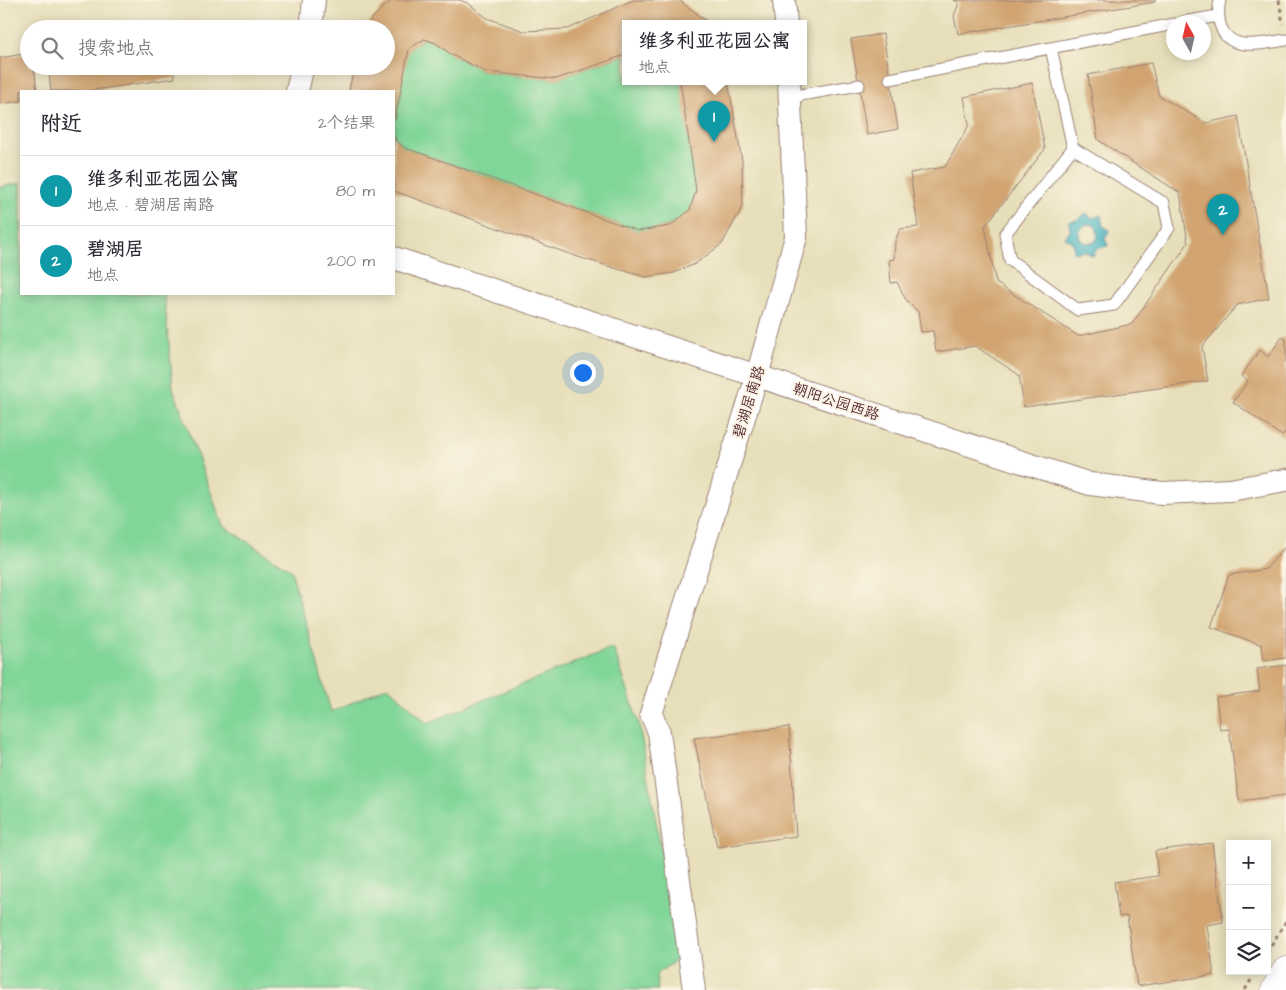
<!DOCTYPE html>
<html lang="zh">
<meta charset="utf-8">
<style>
:root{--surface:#fff;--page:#f7f7f7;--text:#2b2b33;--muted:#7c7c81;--line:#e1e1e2;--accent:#1a73e8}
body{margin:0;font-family:"Architects Daughter","LXGW WenKai TC",sans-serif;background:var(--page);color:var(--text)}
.controls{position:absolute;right:15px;bottom:15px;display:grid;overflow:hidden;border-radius:0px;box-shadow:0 2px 12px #0003}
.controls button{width:45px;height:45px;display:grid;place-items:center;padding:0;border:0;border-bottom:1px solid var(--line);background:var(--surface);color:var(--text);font:25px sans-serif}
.compass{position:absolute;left:1166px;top:15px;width:45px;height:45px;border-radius:50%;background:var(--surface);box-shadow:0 2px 12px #0003;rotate:352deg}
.you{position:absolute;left:582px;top:372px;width:18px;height:18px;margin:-12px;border:4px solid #fff;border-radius:50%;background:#1a73e8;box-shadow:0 0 0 8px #1a73e833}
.badge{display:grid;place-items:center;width:32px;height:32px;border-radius:50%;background:var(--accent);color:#fff;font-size:16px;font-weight:700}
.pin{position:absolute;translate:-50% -41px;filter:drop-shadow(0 1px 2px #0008)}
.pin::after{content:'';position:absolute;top:26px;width:18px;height:15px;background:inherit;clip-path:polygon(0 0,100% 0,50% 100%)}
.popup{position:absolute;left:622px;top:20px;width:185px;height:65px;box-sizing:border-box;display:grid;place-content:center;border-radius:0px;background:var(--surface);filter:drop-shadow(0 1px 4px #0005);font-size:16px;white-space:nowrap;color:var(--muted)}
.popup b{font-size:19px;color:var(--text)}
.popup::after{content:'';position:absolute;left:50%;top:100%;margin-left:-10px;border:10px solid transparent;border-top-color:var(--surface)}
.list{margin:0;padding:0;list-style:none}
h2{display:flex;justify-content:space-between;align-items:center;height:65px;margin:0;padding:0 20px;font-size:21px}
h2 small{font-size:16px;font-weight:400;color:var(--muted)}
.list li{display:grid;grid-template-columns:32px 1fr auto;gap:15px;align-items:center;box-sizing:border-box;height:70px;padding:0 20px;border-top:1px solid var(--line)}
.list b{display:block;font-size:19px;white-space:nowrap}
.list p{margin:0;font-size:16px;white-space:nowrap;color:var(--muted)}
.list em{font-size:16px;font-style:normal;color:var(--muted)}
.icon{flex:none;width:28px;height:28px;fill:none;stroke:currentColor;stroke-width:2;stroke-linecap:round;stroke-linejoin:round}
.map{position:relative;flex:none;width:1286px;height:990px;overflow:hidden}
.search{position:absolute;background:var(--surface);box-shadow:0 2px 12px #0003;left:20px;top:20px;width:375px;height:55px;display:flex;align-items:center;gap:12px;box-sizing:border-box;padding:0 18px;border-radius:28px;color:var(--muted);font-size:19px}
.panel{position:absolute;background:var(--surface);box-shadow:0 2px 12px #0003;left:20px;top:90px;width:375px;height:205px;border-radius:0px}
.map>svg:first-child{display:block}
</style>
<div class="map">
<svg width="1286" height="990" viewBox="0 0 1286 990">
<rect width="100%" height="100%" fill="#fcf5e5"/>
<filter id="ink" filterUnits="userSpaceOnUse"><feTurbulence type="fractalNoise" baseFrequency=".02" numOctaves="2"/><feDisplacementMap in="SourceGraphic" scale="10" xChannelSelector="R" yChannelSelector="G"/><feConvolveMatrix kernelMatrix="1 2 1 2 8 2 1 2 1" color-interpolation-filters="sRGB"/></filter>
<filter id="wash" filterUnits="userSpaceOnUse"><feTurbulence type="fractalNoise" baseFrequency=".0096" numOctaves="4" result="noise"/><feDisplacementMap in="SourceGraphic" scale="20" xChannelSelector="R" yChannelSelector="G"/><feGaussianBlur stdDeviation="1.12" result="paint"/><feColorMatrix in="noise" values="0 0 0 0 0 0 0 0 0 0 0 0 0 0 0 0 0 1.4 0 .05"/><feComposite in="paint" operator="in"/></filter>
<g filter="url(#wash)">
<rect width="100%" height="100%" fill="#e7dfba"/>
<path fill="#80d598" stroke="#657a62" d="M424 39 436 43 452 55 486 72 523 77 556 79 625 55V81H680C685 107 704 190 690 210 678 227 656 229 638 231L403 147 394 137C393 108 402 77 409 49Z
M21 183V294H164L173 388 223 526 291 570 331 712 388 686 427 723 613 647 639 724 680 958 656 974 658 990H0V187Z"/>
<path fill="#44b2bf" stroke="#476875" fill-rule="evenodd" d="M1086 213 1092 218 1101 215 1103 226 1110 230 1105 238 1108 246 1098 248 1093 256 1084 251 1074 253 1073 243 1065 237 1070 231 1069 222 1079 219ZM1091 224 1096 227 1098 236 1095 242 1085 243 1080 239 1079 232 1085 225Z"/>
<g id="blocks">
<path fill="#d1a471" d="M393 0H459L468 3 487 18 524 31 568 29 633 0H679L709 23H625V55L556 79 486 72 452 55 436 43 424 39 409 49 395 120 394 91H349L354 66H386V29H363L382 8Z
M954 0H1155V2L958 34 954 16 959 3Z
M883 34 898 129 867 135 851 39Z
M29 53V66H34L37 91H21V101L0 104V58Z
M1151 63 1159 96 1206 123 1238 116 1269 298 1237 305 1202 347 1208 381 1024 407 1019 375 975 346 936 352 933 331 921 332 918 312 906 300 897 282 891 283 889 260 894 259 895 241 900 229 918 227 910 173 945 167 969 125 964 97 1032 83 1045 149 985 226 996 283 1078 336 1132 324 1188 243 1180 193 1098 140 1088 75Z
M48 66H173L175 78 88 91H51Z
M680 81H728L742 161 743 206 722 244 695 264 674 273 645 277 578 257 394 191V137L403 147 638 231 670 226 690 210 696 190Z
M1282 337 1286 339V431L1282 436 1233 402 1248 381 1241 376 1260 350 1268 357Z
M1286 546V658L1264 661 1262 645 1211 627 1229 575 1266 569Z
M1286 665V795L1239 801 1229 729 1220 730 1216 697 1260 691 1257 669Z
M789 727 796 836 717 847 694 738Z
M1212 843 1223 922 1207 925 1214 975 1137 986 1127 916 1119 917 1114 882 1158 876 1155 851Z"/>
</g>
</g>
<g filter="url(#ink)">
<use href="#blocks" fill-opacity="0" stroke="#987f72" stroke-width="1"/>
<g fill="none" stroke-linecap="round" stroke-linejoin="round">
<defs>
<path id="lane" d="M1220 0C1218 8 1218 15 1220 24 1228 54 1264 43 1286 40
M1183 22 1218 16
M1051 48 1073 148 1005 234 1010 260 1078 310 1114 305 1169 228 1164 203 1073 148
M890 79 1174 24
M789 97 859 85"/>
<path id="street" d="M784 0 786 23
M311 29 314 0
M297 91 303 66
M394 258 1090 484 1162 493 1230 490 1286 480
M694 990 659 732 651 714 757 376 796 237 789 81"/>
<path id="secondary" d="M1275 990 1286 971"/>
</defs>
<use href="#lane" stroke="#987f72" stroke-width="13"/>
<use href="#street" stroke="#987f72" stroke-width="24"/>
<use href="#secondary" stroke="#987f72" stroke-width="29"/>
<path stroke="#987f72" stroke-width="3" stroke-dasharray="4 4" stroke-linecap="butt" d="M1279 0 1283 24
M1267 952 1286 921
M1245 990 1251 980"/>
<use href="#lane" stroke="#fff" stroke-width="11"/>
<use href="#street" stroke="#fff" stroke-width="22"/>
<use href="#secondary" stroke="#fff" stroke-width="28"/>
</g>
</g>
<g text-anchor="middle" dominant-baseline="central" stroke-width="4" stroke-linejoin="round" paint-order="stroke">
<g font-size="15" fill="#4a1f2b" stroke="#fcf5e5">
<text transform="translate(749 402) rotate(-73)">碧湖居南路</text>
<text transform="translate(836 402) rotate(18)">朝阳公园西路</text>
</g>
</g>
</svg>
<div class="controls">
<button>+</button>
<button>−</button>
<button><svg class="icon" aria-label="layers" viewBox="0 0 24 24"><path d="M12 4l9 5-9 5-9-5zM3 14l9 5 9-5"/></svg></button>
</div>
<svg class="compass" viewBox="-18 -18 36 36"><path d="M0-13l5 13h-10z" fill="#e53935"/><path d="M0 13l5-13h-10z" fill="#7c7c81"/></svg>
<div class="you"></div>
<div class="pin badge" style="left:714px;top:142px;background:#0f9aa8">1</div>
<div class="popup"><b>维多利亚花园公寓</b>地点</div>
<div class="pin badge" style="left:1223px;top:235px;background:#0f9aa8">2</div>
<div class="search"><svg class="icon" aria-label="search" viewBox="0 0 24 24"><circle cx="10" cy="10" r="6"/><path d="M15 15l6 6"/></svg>搜索地点</div>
<section class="panel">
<h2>附近<small>2个结果</small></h2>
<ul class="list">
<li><span class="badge" style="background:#0f9aa8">1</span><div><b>维多利亚花园公寓</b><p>地点 · 碧湖居南路</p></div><em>80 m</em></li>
<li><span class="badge" style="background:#0f9aa8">2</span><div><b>碧湖居</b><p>地点</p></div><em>200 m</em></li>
</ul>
</section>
</div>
